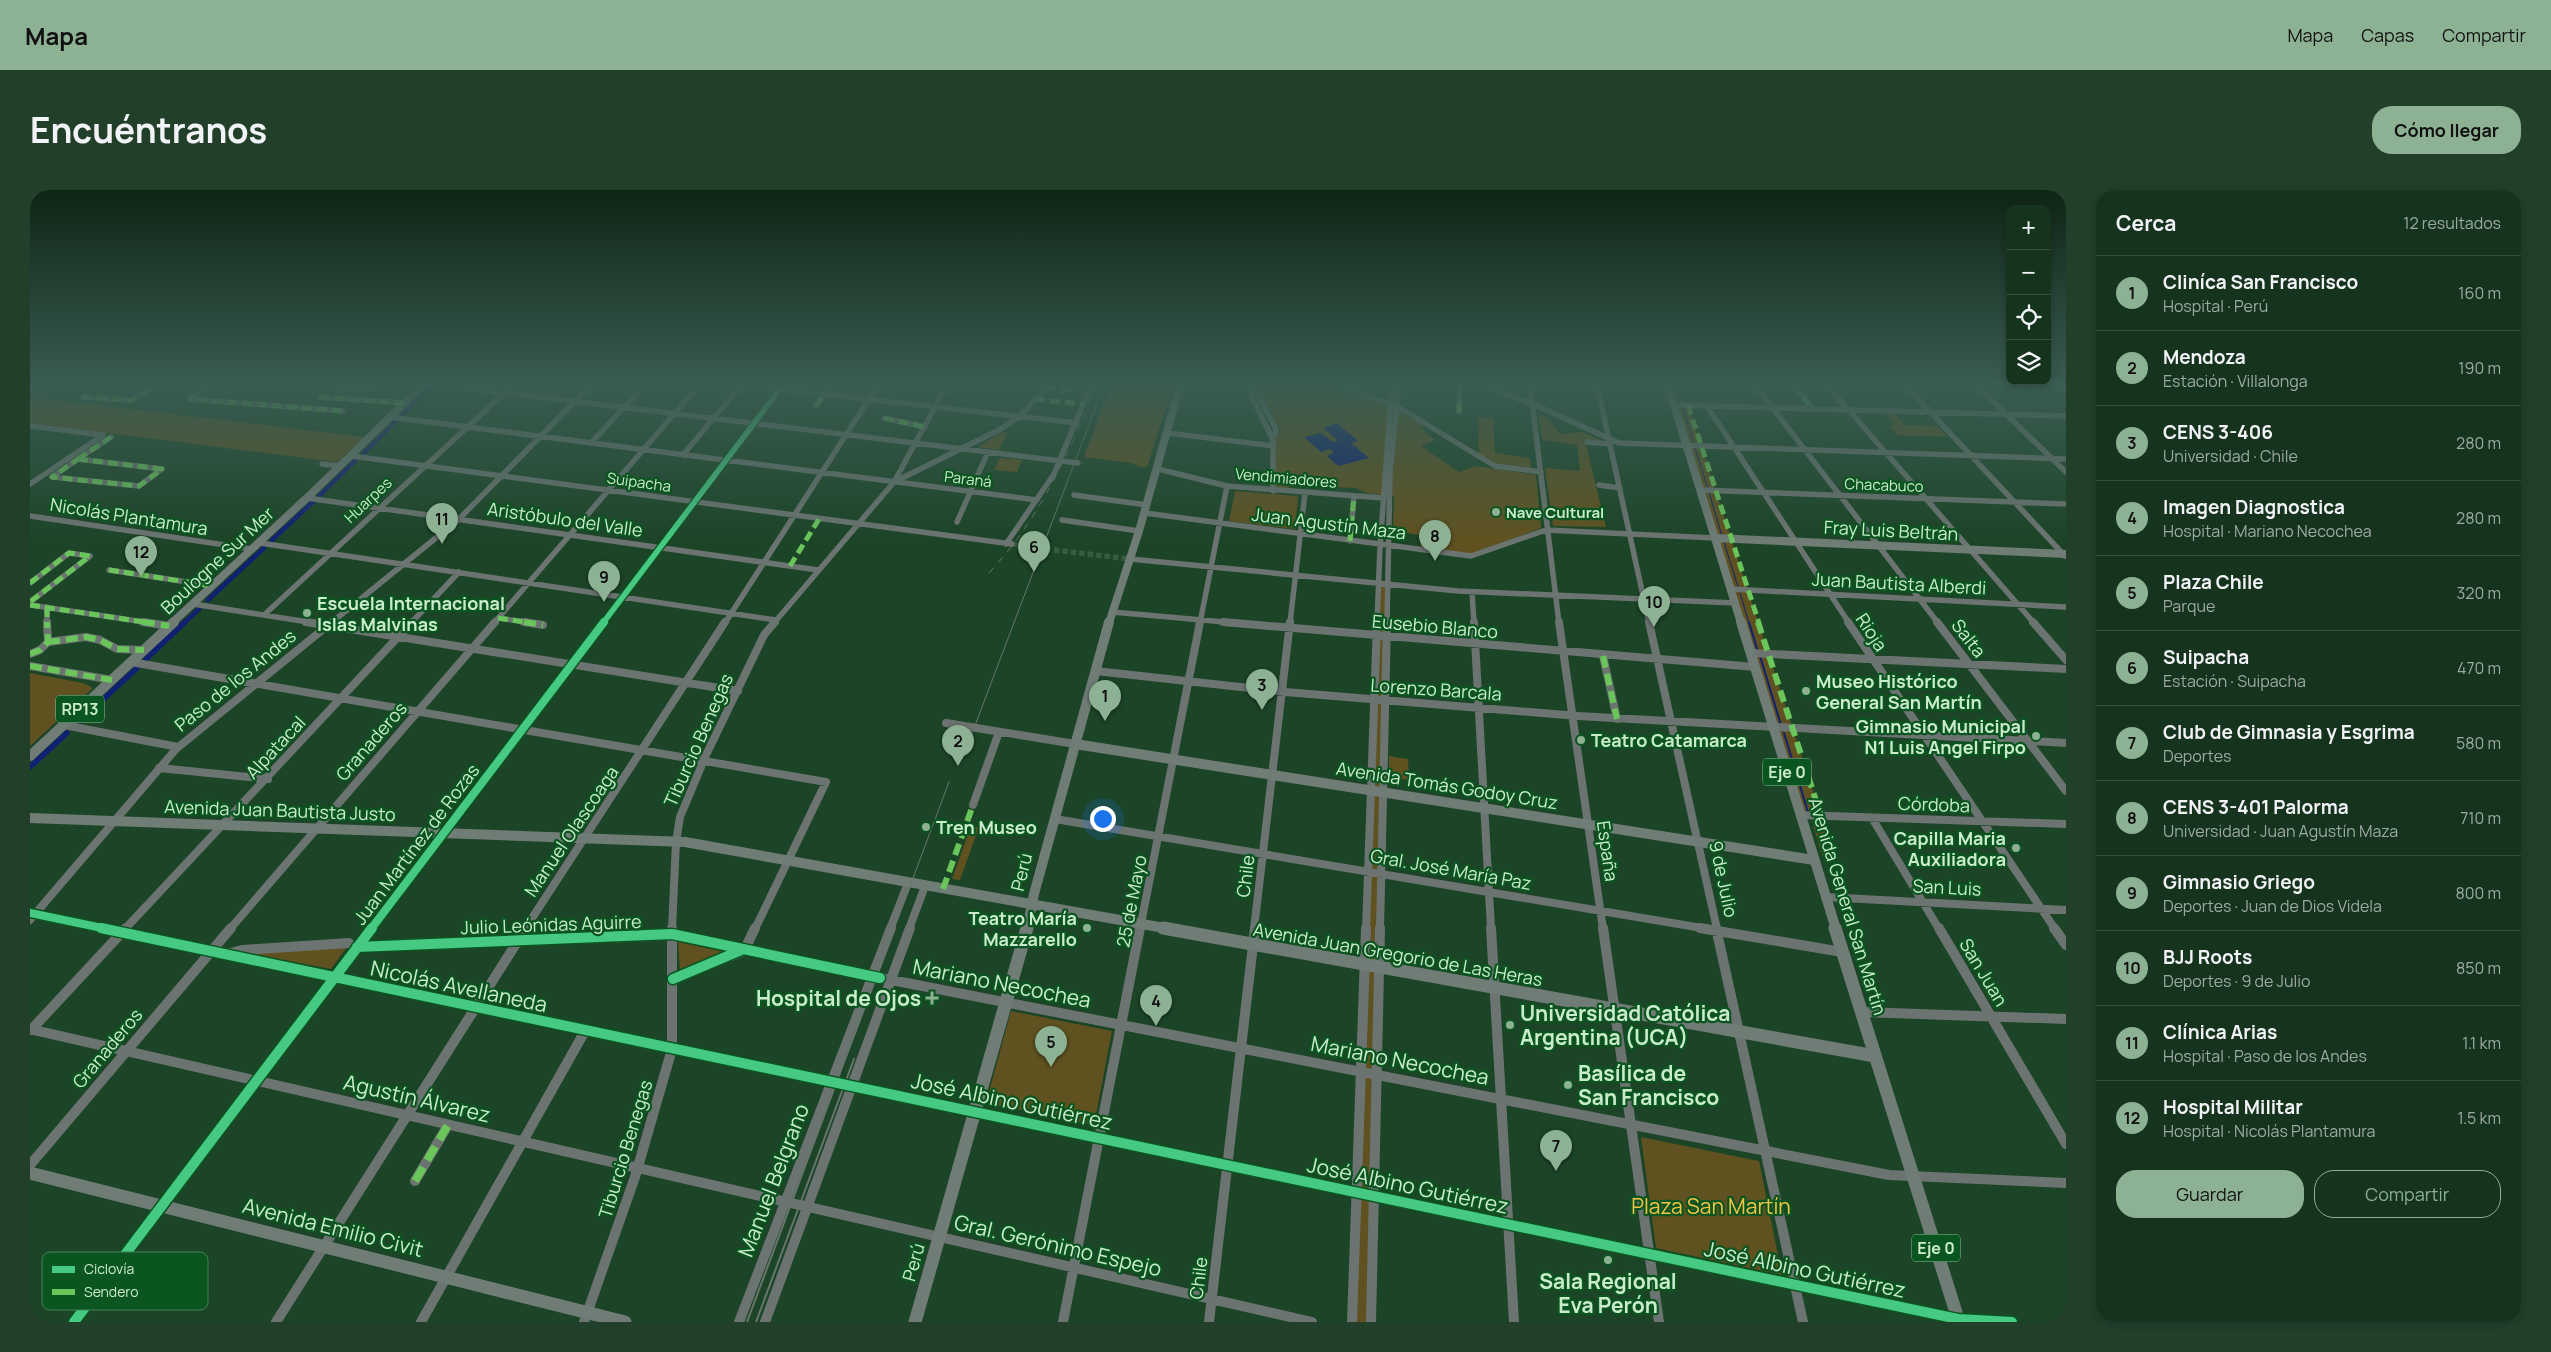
<!DOCTYPE html>
<html lang="es">
<meta charset="utf-8">
<style>
:root{--surface:#15331d;--page:#223f2a;--text:#f1f3f6;--muted:#9daaa4;--line:#344e3b;--accent:#8db193}
body{margin:0;font-family:Manrope,sans-serif;background:var(--page);color:var(--text)}
.controls{position:absolute;right:15px;top:15px;display:grid;overflow:hidden;border-radius:10px;box-shadow:0 2px 8px #0003}
.controls button{width:45px;height:45px;display:grid;place-items:center;padding:0;border:0;border-bottom:1px solid var(--line);background:var(--surface);color:var(--text);font:25px sans-serif}
.you{position:absolute;left:1072px;top:628px;width:18px;height:18px;margin:-12px;border:4px solid #fff;border-radius:50%;background:#1a73e8;box-shadow:0 0 0 8px #1a73e833}
.badge{display:grid;place-items:center;width:32px;height:32px;border-radius:50%;background:var(--accent);color:#111;font-size:16px;font-weight:700}
.pin{position:absolute;translate:-50% -41px;filter:drop-shadow(0 1px 2px #0008)}
.pin::after{content:'';position:absolute;top:26px;width:18px;height:15px;background:inherit;clip-path:polygon(0 0,100% 0,50% 100%)}
.list{margin:0;padding:0;list-style:none}
h2{display:flex;justify-content:space-between;align-items:center;height:65px;margin:0;padding:0 20px;font-size:21px}
h2 small{font-size:16px;font-weight:400;color:var(--muted)}
.list li{display:grid;grid-template-columns:32px 1fr auto;gap:15px;align-items:center;box-sizing:border-box;height:75px;padding:0 20px;border-top:1px solid var(--line)}
.list b{display:block;font-size:19px;white-space:nowrap}
.list p{margin:0;font-size:16px;white-space:nowrap;color:var(--muted)}
.list em{font-size:16px;font-style:normal;color:var(--muted)}
.actions{display:flex;gap:10px;padding:15px 20px}
.actions a{flex:1;padding:11px 0;border:1px solid var(--accent);border-radius:20px;text-align:center;font-size:18px;color:var(--accent)}
.actions .main{background:var(--accent);color:#111}
.icon{flex:none;width:28px;height:28px;fill:none;stroke:currentColor;stroke-width:2;stroke-linecap:round;stroke-linejoin:round}
.map{position:relative;flex:none;width:2036px;height:1132px;overflow:hidden;border-radius:20px}
header{display:flex;align-items:center;gap:30px;box-sizing:border-box;height:70px;padding:0 25px;background:var(--accent);color:#111}
header strong{font-size:24px}
nav{display:flex;gap:28px;margin-inline-start:auto;font-size:18px}
.intro{display:flex;align-items:center;justify-content:space-between;box-sizing:border-box;height:120px;padding:0 30px}
h1{margin:0;font-size:35px}
.button{padding:12px 22px;border-radius:20px;background:var(--accent);color:#111;font-size:18px;font-weight:700}
main{display:flex;gap:30px;padding:0 30px}
aside{flex:1;background:var(--surface);border-radius:20px;box-shadow:0 2px 8px #0003}
.map>svg:first-child{display:block}
</style>
<header>
<strong>Mapa</strong>
<nav><a>Mapa</a><a>Capas</a><a>Compartir</a></nav>
</header>
<div class="intro"><h1>Encuéntranos</h1><a class="button">Cómo llegar</a></div>
<main>
<div class="map">
<svg width="2036" height="1132" viewBox="0 0 2036 1132">
<rect width="100%" height="100%" fill="#1c4427"/>
<path fill="#5f5220" d="M1081 195H1143L1117 277H1110L1102 273 1054 267Z
M1226 195H1288L1324 207H1337L1390 232 1395 243 1405 250 1391 256 1429 282 1446 276 1506 285 1511 338 1439 365 1391 359 1390 345 1363 341 1364 306 1336 303 1326 298 1264 295 1256 299H1245L1244 247 1248 246 1250 239Z
M0 207 334 247 307 272 0 233Z
M1644 215H1658L1791 626 1770 625Z
M1856 224H1865L1874 235 1907 236 1917 247 1868 245 1859 235H1865Z
M1509 225 1516 226 1530 244 1553 242 1577 253 1555 251 1576 337 1523 336 1515 278 1550 281 1547 255 1512 250Z
M1448 227 1463 228 1465 263 1500 268 1501 278 1465 273 1449 264Z
M972 242 977 243 969 260 948 257Z
M970 268 992 270 987 282 964 280Z
M1205 301 1268 306 1265 339 1199 331Z
M1349 394 1357 395 1341 1132H1322Z
M0 483 53 493 63 498 0 556Z
M1359 566 1378 569 1379 590 1359 587Z
M1782 631H1795V666L1792 665Z
M941 636 949 637 930 690 922 689Z
M648 752 695 762 650 781Z
M317 757 301 779 214 763Z
M981 821 1082 841 1064 935 956 913Z
M1611 947 1729 971 1752 1085 1626 1058Z"/>
<path fill="#102173" d="M1307 233 1328 251 1321 253 1339 268 1308 276 1297 266 1304 263 1300 259 1291 262 1274 247 1291 243 1303 252 1308 250 1293 238Z"/>
<g fill="none" stroke-linecap="round" stroke-linejoin="round">
<path stroke="#102173" stroke-width="1" d="M1653 218 1664 254
M1665 258 1678 299
M1679 302 1692 346
M1694 352 1708 397
M1710 403 1719 433"/>
<path stroke="#102173" stroke-width="2" d="M1719 432 1728 462
M1730 466 1751 535
M1754 543 1778 622"/>
<path stroke="#102173" stroke-width="4.5" d="M369 228 400 197
M334 263 366 231
M290 305 325 271
M242 350 283 312
M178 410 234 358
M154 433 169 419"/>
<path stroke="#102173" stroke-width="5.5" d="M116 469 155 432
M50 531 107 478
M0 577 37 543"/>
<path stroke="#365d40" stroke-width="5.5" stroke-dasharray="5.5 3" stroke-linecap="butt" d="M982 354 993 356
M1007 358 1100 369"/>
<path stroke="#6c7471" stroke-width="5.5" d="M178 195 160 209 313 221
M273 195 342 198 348 195
M411 195 1048 273
M715 195 1047 233
M1216 195 1243 250V301
M1223 195 1246 239 1245 244 1241 246
M1307 195 1368 217 1465 276 1511 282
M1452 195 1503 214 1589 253 2036 269
M1500 195 1529 433
M1567 195 1619 433
M1725 195 1908 433
M1763 195 1783 219
M1797 195 2004 433
M1875 195 2035 366
M1946 195 2036 282
M2028 195 2036 202
M52 207 102 210 125 195
M289 207 375 213
M1644 215 2036 226
M786 216 800 195
M1677 216 1819 433
M1429 222 1430 195
M360 227 1007 310
M854 228 895 237
M0 236 73 245
M1138 243 1244 256
M1557 252 1580 254
M561 253 615 195
M653 265 711 195
M322 266 982 354
M48 269 132 279 109 296 22 287Z
M48 269 81 247
M292 274 311 276
M1128 279 1197 296 1354 308
M864 292 917 195
M0 294 73 245
M1569 295 1590 298
M1670 300 2036 314
M1044 305 1117 315
M277 308 788 380
M1115 323 1441 366 1516 340 1685 348
M0 326 222 359
M1032 330 1109 341
M927 332 958 262
M1320 351 1324 306
M230 353 746 430
M976 354 1024 284 1061 195
M993 356 1007 358
M1100 369 1428 401 1705 413
M79 380 183 396
M0 393 39 363 60 366 0 412
M1701 399 2036 417
M1442 402 1444 433
M163 414 284 433
M0 415 121 433
M17 417V433
M1082 422 1206 433
M234 425 483 195
M468 428 502 433
M301 433 428 330 561 195
M381 433 429 382
M464 433 669 195
M573 433 753 195
M695 433 848 195
M744 433 864 292 969 240 990 226 1018 195
M1170 433 1197 296
M1260 433 1275 303
M1347 433 1350 357 1362 195
M1357 433 1360 281 1369 195"/>
<path stroke="#6c7471" stroke-width="8" d="M113 432 139 436
M276 432 708 501
M494 432 513 435
M1193 432 1725 477
M1444 432 1461 739
M1529 432 1573 739
M1619 432 1687 739
M1818 432 2025 739
M1907 432 2036 601
M2003 432 2036 470
M18 452 56 447 70 450 87 459 114 460
M1721 463 2036 479
M0 464 10 460 18 452 17 432
M1573 466 1587 529
M101 472 796 592 725 739
M0 476 82 490
M1066 481 1255 502 1548 526 2036 553
M916 533 1045 554
M34 535 148 557
M129 578 238 589
M943 615 969 542
M1770 625 2036 634
M1842 628 1909 739
M1025 629 1678 739
M1795 707 2036 720
M0 723 77 739
M0 730 146 559 302 432
M95 739 382 432
M200 739 465 432
M341 739 574 432
M495 739 695 432
M642 739 646 652 650 627 676 565 734 445 745 432
M860 739 878 693
M879 739 895 696
M1110 739 1170 432
M1224 739 1260 432
M1336 739 1347 432
M1350 739 1357 432"/>
<path stroke="#6c7471" stroke-width="10" d="M71 738 1928 1129 1982 1132
M1461 738 1484 1132
M1573 738 1629 1132
M1670 738 1812 762
M1686 738 1773 1132
M1909 738 2036 954
M2024 738 2036 755
M327 757 650 745 841 786 1859 985 2036 993
M197 764 212 760 319 753
M643 789 714 761 725 738
M1831 822 2036 829
M0 839 1282 1132
M1 840 96 738
M0 975 201 738
M385 991 418 935
M44 1132 342 738
M246 1132 496 738
M391 1132 555 841
M554 1132 605 987 642 859V738
M709 1132 861 738
M735 1132 880 738
M1033 1132 1110 738
M1179 1132 1225 738
M1322 1132 1336 738
M1341 1132 1350 738"/>
<path stroke="#707c76" stroke-width="8" d="M1638 195 1711 433
M1685 348 2036 364
M142 433 280 305 393 195
M1079 433 1109 341 1150 195"/>
<path stroke="#707c76" stroke-width="10" d="M1711 432 1806 739
M1045 554 1784 670
M0 566 144 432
M0 628 655 652 1140 739
M997 739 1004 704 1079 432"/>
<path stroke="#707c76" stroke-width="13" d="M1133 738 1845 866
M1805 738 1929 1132
M0 983 595 1132
M885 1132 997 738"/>
<path stroke="#67766c" stroke-width="1" d="M935 562 1074 195
M864 739 919 592"/>
<path stroke="#67766c" stroke-width="2" d="M717 1132 864 738
M726 1132 824 869"/>
<path stroke="#67766c" stroke-width="1" stroke-dasharray="7 7" stroke-linecap="butt" d="M959 383C1010 328 1039 264 1066 195"/>
<path stroke="#6ac65a" stroke-width="5" stroke-dasharray="10 5" stroke-linecap="butt" d="M178 195 160 209 313 221
M273 195 342 198 348 195
M1763 195 1783 219
M1016 197 1044 200
M52 207 102 210 125 195
M289 207 375 213
M1005 209 1053 214
M1658 215 1729 433
M786 216 794 204
M1429 222 1430 195
M854 228 895 237
M48 269 132 279 109 296 22 287Z
M48 269 81 247
M1320 351 1324 306
M760 376 789 329
M79 380 183 396
M0 393 39 363 60 366 0 412
M0 415 121 433
M17 417V433
M468 428 502 433"/>
<path stroke="#6ac65a" stroke-width="6" stroke-dasharray="12 6" stroke-linecap="butt" d="M113 432 139 436
M494 432 513 435
M1728 432 1791 626
M18 452 56 447 70 450 87 459 114 460
M0 464 10 460 18 452 17 432
M1573 466 1587 529
M0 476 82 490
M913 699 943 615"/>
<path stroke="#6ac65a" stroke-width="8" stroke-dasharray="16 8" stroke-linecap="butt" d="M385 991 418 935"/>
<defs>
<path id="cycleway-far2" d="M573 433 753 195"/>
<path id="cycleway-far1" d="M0 723 77 739
M341 739 574 432"/>
<path id="cycleway" d="M71 738 1928 1129 1982 1132
M327 757 642 744 850 788
M643 789 714 759
M44 1132 342 738"/>
</defs>
<use href="#cycleway-far2" stroke="#0b5520" stroke-width="8"/>
<use href="#cycleway-far1" stroke="#0b5520" stroke-width="11"/>
<use href="#cycleway" stroke="#0b5520" stroke-width="13"/>
<use href="#cycleway-far2" stroke="#46c982" stroke-width="5.5"/>
<use href="#cycleway-far1" stroke="#46c982" stroke-width="8"/>
<use href="#cycleway" stroke="#46c982" stroke-width="10"/>
</g>
<linearGradient id="sky" x2="0" y2="1"><stop stop-color="#0f2515"/><stop offset="0.55" stop-color="#3a5c52"/><stop offset="1" stop-color="#3a5c52" stop-opacity="0"/></linearGradient>
<rect width="2036" height="353" fill="url(#sky)"/>
<g fill="#8db193" stroke="#0b5520" stroke-width="2">
<circle cx="1466" cy="322" r="5"/>
<circle cx="277" cy="423" r="5"/>
<circle cx="1776" cy="501" r="5"/>
<circle cx="2006" cy="546" r="5"/>
<circle cx="1551" cy="550" r="5"/>
<circle cx="896" cy="637" r="5"/>
<circle cx="1986" cy="658" r="5"/>
<circle cx="1057" cy="738" r="5"/>
<path d="M899.5 800.5h5v5h5v5h-5v5h-5v-5h-5v-5h5z"/>
<circle cx="1480" cy="835" r="5"/>
<circle cx="1538" cy="895" r="5"/>
<circle cx="1578" cy="1070" r="5"/>
</g>
<g text-anchor="middle" dominant-baseline="central" stroke-width="4.5" stroke-linejoin="round" paint-order="stroke">
<g font-size="15" fill="#caeccd" stroke="#0b5520">
<text transform="translate(1256 288) rotate(5)">Vendimiadores</text>
<text transform="translate(938 289) rotate(7)">Paraná</text>
<text transform="translate(609 292) rotate(8)">Suipacha</text>
<text transform="translate(1854 295) rotate(2)">Chacabuco</text>
<text transform="translate(338 310) rotate(-43)">Huarpes</text>
</g>
<g font-size="15" font-weight="bold" fill="#caeccd" stroke="#0b5520" text-anchor="start">
<text x="1476" y="322">Nave Cultural</text>
</g>
<g fill="#0b5520" stroke="#91bf99" stroke-width="1">
<rect x="26" y="505.5" width="48" height="27" rx="4"/>
<rect x="1733" y="568.5" width="48" height="27" rx="4"/>
<rect x="1882" y="1044.5" width="48" height="27" rx="4"/>
</g>
<g font-size="16" font-weight="bold" fill="#caeccd">
<text x="50" y="519">RP13</text>
<text x="1757" y="582">Eje 0</text>
<text x="1906" y="1058">Eje 0</text>
</g>
<g font-size="18" fill="#caeccd" stroke="#0b5520">
<text transform="translate(99 326) rotate(9)">Nicolás Plantamura</text>
<text transform="translate(535 329) rotate(8)">Aristóbulo del Valle</text>
<text transform="translate(1299 333) rotate(7)">Juan Agustín Maza</text>
<text transform="translate(1861 340) rotate(3)">Fray Luis Beltrán</text>
<text transform="translate(187 370) rotate(-43)">Boulogne Sur Mer</text>
<text transform="translate(1869 393) rotate(3)">Juan Bautista Alberdi</text>
<text transform="translate(1405 436) rotate(5)">Eusebio Blanco</text>
<text transform="translate(1842 442) rotate(57)">Rioja</text>
<text transform="translate(1939 448) rotate(52)">Salta</text>
<text transform="translate(205 490) rotate(-39)">Paso de los Andes</text>
<text transform="translate(1406 499) rotate(4)">Lorenzo Barcala</text>
<text transform="translate(668 550) rotate(-66)">Tiburcio Benegas</text>
<text transform="translate(341 551) rotate(-49)">Granaderos</text>
<text transform="translate(245 557) rotate(-47)">Alpatacal</text>
<text transform="translate(1417 595) rotate(9)">Avenida Tomás Godoy Cruz</text>
<text transform="translate(1904 614) rotate(2)">Córdoba</text>
<text transform="translate(250 620) rotate(2)">Avenida Juan Bautista Justo</text>
<text transform="translate(541 641) rotate(-56)">Manuel Olascoaga</text>
<text transform="translate(386 654) rotate(-53)">Juan Martínez de Rozas</text>
<text transform="translate(1578 661) rotate(82)">España</text>
<text transform="translate(1421 679) rotate(10)">Gral. José María Paz</text>
<text transform="translate(991 682) rotate(-76)">Perú</text>
<text transform="translate(1215 686) rotate(-83)">Chile</text>
<text transform="translate(1694 689) rotate(78)">9 de Julio</text>
<text transform="translate(1917 697) rotate(3)">San Luis</text>
<text transform="translate(1101 711) rotate(-79)">25 de Mayo</text>
<text transform="translate(1818 716) rotate(73)">Avenida General San Martín</text>
<text transform="translate(521 734) rotate(-2)">Julio Leónidas Aguirre</text>
<text transform="translate(1368 764) rotate(10)">Avenida Juan Gregorio de Las Heras</text>
<text transform="translate(1954 782) rotate(59)">San Juan</text>
<text transform="translate(77 858) rotate(-50)">Granaderos</text>
<text transform="translate(595 959) rotate(-73)">Tiburcio Benegas</text>
<text transform="translate(883 1072) rotate(-74)">Perú</text>
<text transform="translate(1168 1088) rotate(-83)">Chile</text>
</g>
<g font-size="18" font-weight="bold" fill="#caeccd" stroke="#0b5520" text-anchor="start">
<text x="287" y="413">Escuela Internacional<tspan x="287" dy="21">Islas Malvinas</tspan></text>
<text x="1786" y="491">Museo Histórico<tspan x="1786" dy="21">General San Martín</tspan></text>
<text x="1996" y="536" text-anchor="end">Gimnasio Municipal<tspan x="1996" dy="21">N1 Luis Angel Firpo</tspan></text>
<text x="1561" y="550">Teatro Catamarca</text>
<text x="906" y="637">Tren Museo</text>
<text x="1976" y="648" text-anchor="end">Capilla Maria<tspan x="1976" dy="21">Auxiliadora</tspan></text>
<text x="1047" y="728" text-anchor="end">Teatro María<tspan x="1047" dy="21">Mazzarello</tspan></text>
</g>
<g font-size="21" fill="#caeccd" stroke="#0b5520">
<text transform="translate(972 793) rotate(11)">Mariano Necochea</text>
<text transform="translate(429 796) rotate(12)">Nicolás Avellaneda</text>
<text transform="translate(1370 870) rotate(11)">Mariano Necochea</text>
<text transform="translate(387 908) rotate(13)">Agustín Álvarez</text>
<text transform="translate(982 911) rotate(12)">José Albino Gutiérrez</text>
<text transform="translate(743 990) rotate(-69)">Manuel Belgrano</text>
<text transform="translate(1378 995) rotate(12)">José Albino Gutiérrez</text>
<text transform="translate(303 1037) rotate(14)">Avenida Emilio Civit</text>
<text transform="translate(1028 1055) rotate(13)">Gral. Gerónimo Espejo</text>
<text transform="translate(1775 1079) rotate(12)">José Albino Gutiérrez</text>
</g>
<g font-size="21" font-weight="bold" fill="#caeccd" stroke="#0b5520" text-anchor="start">
<text x="891" y="808" text-anchor="end">Hospital de Ojos</text>
<text x="1490" y="823">Universidad Católica<tspan x="1490" dy="24">Argentina (UCA)</tspan></text>
<text x="1548" y="883">Basílica de<tspan x="1548" dy="24">San Francisco</tspan></text>
<text x="1578" y="1091" text-anchor="middle">Sala Regional<tspan x="1578" dy="24">Eva Perón</tspan></text>
</g>
<g font-size="21" fill="#f5c445" stroke="#0b5520">
<text x="1681" y="1016">Plaza San Martín</text>
</g>
</g>
<rect x="12" y="1062" width="166" height="58" rx="8" fill="#0b5520" stroke="#448254" stroke-width="1"/>
<rect x="22" y="1076" width="23" height="7" fill="#46c982"/>
<rect x="22" y="1099" width="23" height="6" fill="#6ac65a"/>
<g font-size="14" fill="#caeccd">
<text x="54" y="1084">Ciclovía</text>
<text x="54" y="1107">Sendero</text>
</g>
</svg>
<div class="controls">
<button>+</button>
<button>−</button>
<button><svg class="icon" aria-label="locate" viewBox="0 0 24 24"><circle cx="12" cy="12" r="6"/><path d="M12 2v4M12 18v4M2 12h4M18 12h4"/></svg></button>
<button><svg class="icon" aria-label="layers" viewBox="0 0 24 24"><path d="M12 4l9 5-9 5-9-5zM3 14l9 5 9-5"/></svg></button>
</div>
<div class="you"></div>
<div class="pin badge" style="left:1075px;top:531px">1</div>
<div class="pin badge" style="left:928px;top:576px">2</div>
<div class="pin badge" style="left:1232px;top:520px">3</div>
<div class="pin badge" style="left:1126px;top:836px">4</div>
<div class="pin badge" style="left:1021px;top:877px">5</div>
<div class="pin badge" style="left:1004px;top:382px">6</div>
<div class="pin badge" style="left:1526px;top:981px">7</div>
<div class="pin badge" style="left:1405px;top:371px">8</div>
<div class="pin badge" style="left:574px;top:412px">9</div>
<div class="pin badge" style="left:1624px;top:437px">10</div>
<div class="pin badge" style="left:412px;top:354px">11</div>
<div class="pin badge" style="left:111px;top:387px">12</div>
</div>
<aside>
<h2>Cerca<small>12 resultados</small></h2>
<ul class="list">
<li><span class="badge">1</span><div><b>Cliníca San Francisco</b><p>Hospital · Perú</p></div><em>160 m</em></li>
<li><span class="badge">2</span><div><b>Mendoza</b><p>Estación · Villalonga</p></div><em>190 m</em></li>
<li><span class="badge">3</span><div><b>CENS 3-406</b><p>Universidad · Chile</p></div><em>280 m</em></li>
<li><span class="badge">4</span><div><b>Imagen Diagnostica</b><p>Hospital · Mariano Necochea</p></div><em>280 m</em></li>
<li><span class="badge">5</span><div><b>Plaza Chile</b><p>Parque</p></div><em>320 m</em></li>
<li><span class="badge">6</span><div><b>Suipacha</b><p>Estación · Suipacha</p></div><em>470 m</em></li>
<li><span class="badge">7</span><div><b>Club de Gimnasia y Esgrima</b><p>Deportes</p></div><em>580 m</em></li>
<li><span class="badge">8</span><div><b>CENS 3-401 Palorma</b><p>Universidad · Juan Agustín Maza</p></div><em>710 m</em></li>
<li><span class="badge">9</span><div><b>Gimnasio Griego</b><p>Deportes · Juan de Dios Videla</p></div><em>800 m</em></li>
<li><span class="badge">10</span><div><b>BJJ Roots</b><p>Deportes · 9 de Julio</p></div><em>850 m</em></li>
<li><span class="badge">11</span><div><b>Clínica Arias</b><p>Hospital · Paso de los Andes</p></div><em>1.1 km</em></li>
<li><span class="badge">12</span><div><b>Hospital Militar</b><p>Hospital · Nicolás Plantamura</p></div><em>1.5 km</em></li>
</ul>
<div class="actions"><a class="main">Guardar</a><a>Compartir</a></div>
</aside>
</main>
